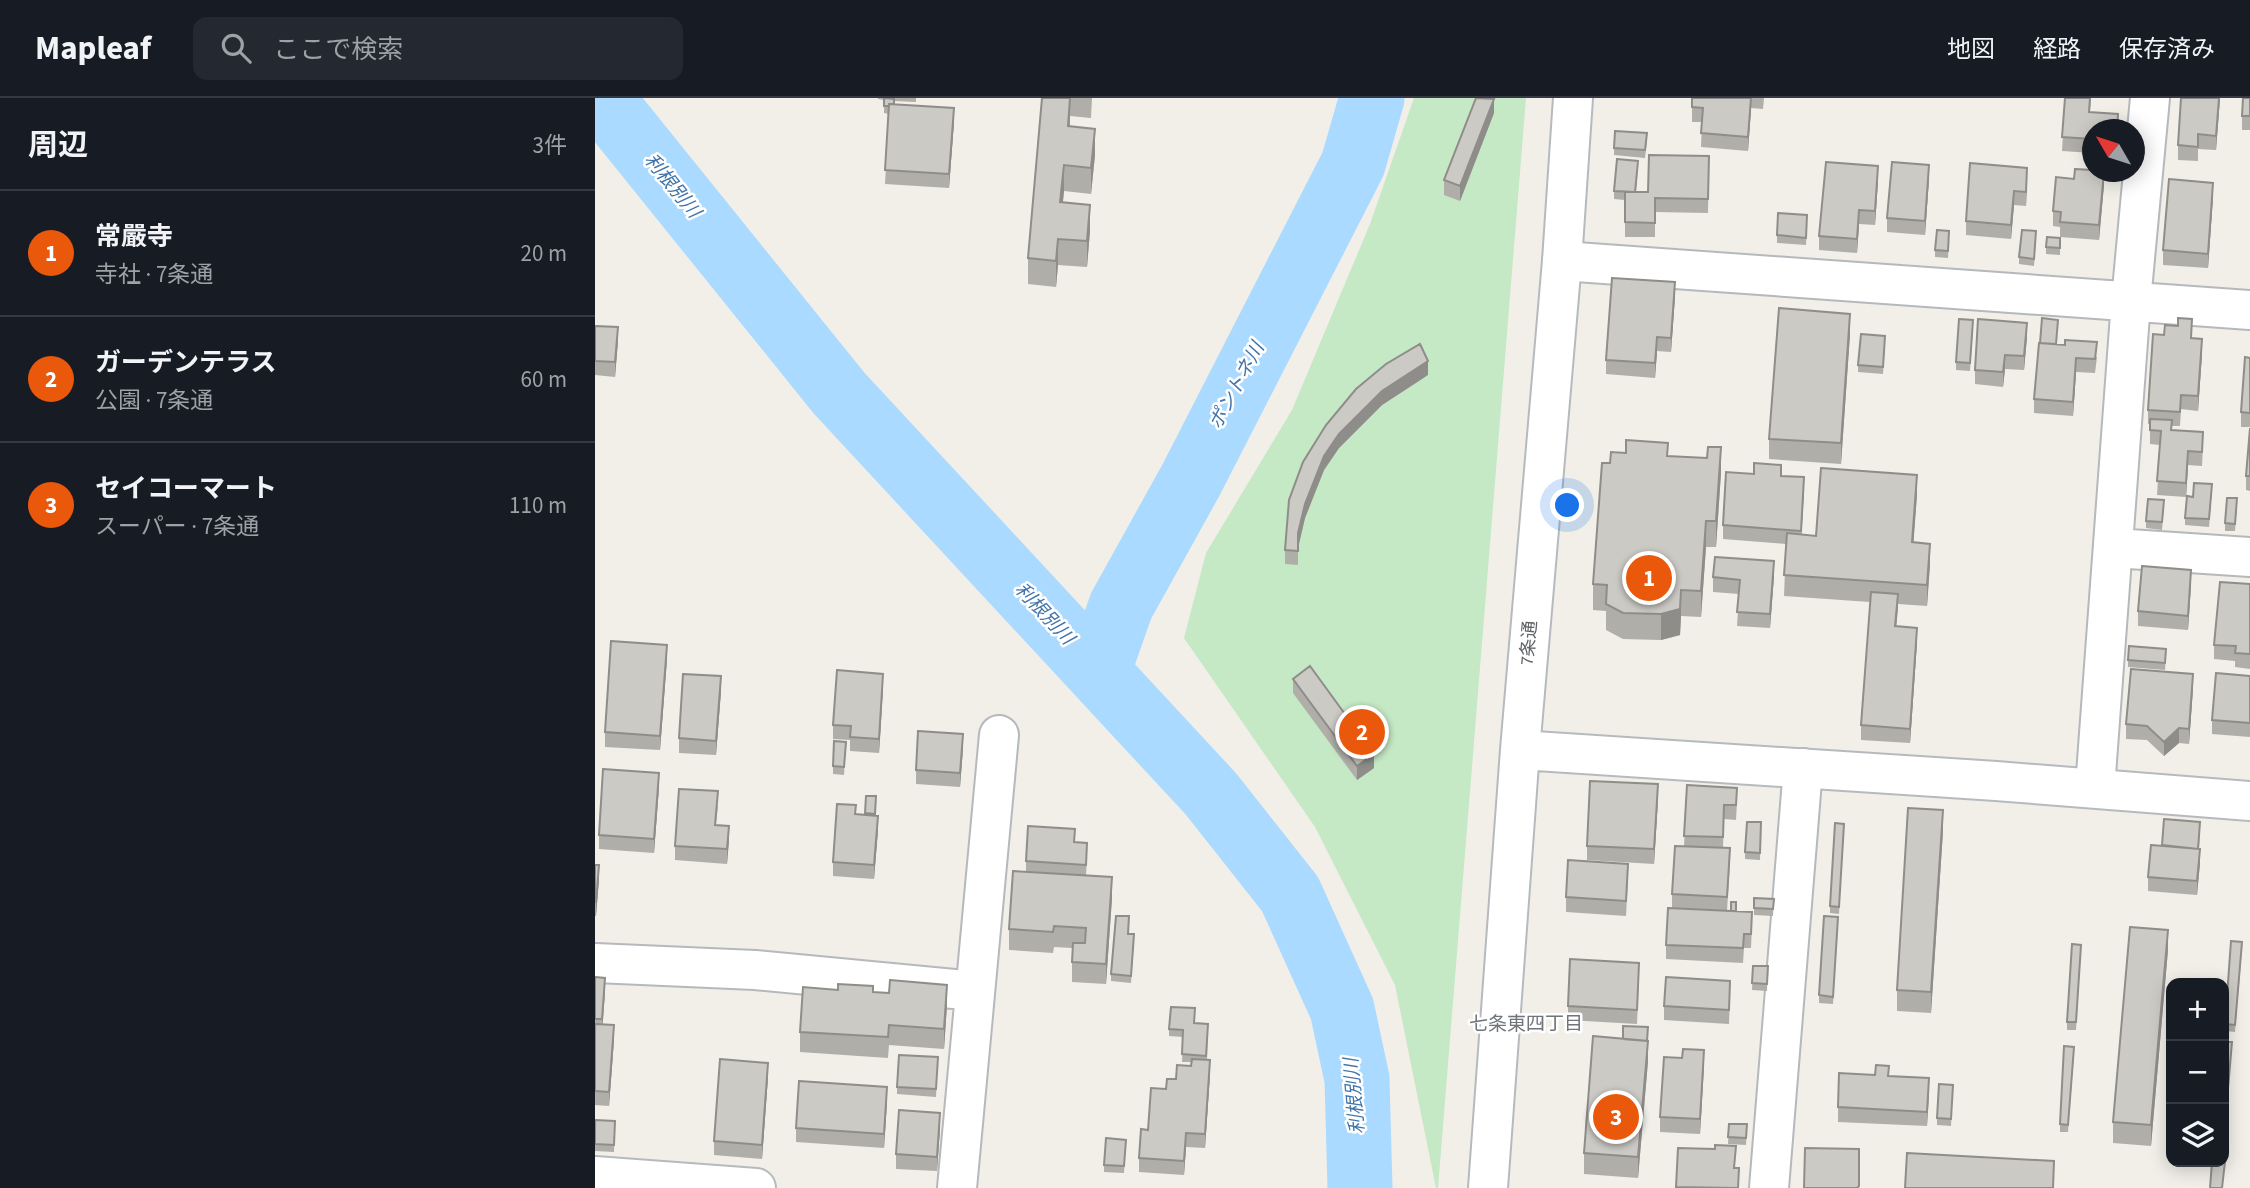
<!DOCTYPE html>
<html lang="ja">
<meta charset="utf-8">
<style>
:root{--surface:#171b24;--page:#242831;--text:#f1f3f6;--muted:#9ea1a6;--line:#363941;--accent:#ea580c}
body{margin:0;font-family:"Source Sans 3","Noto Sans JP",sans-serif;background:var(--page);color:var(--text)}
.controls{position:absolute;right:21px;bottom:21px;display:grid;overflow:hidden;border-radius:14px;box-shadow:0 4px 18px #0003}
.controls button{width:63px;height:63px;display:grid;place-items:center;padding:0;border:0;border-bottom:2px solid var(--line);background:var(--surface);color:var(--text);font:35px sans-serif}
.compass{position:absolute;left:1487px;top:21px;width:63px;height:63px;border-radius:50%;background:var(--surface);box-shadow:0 4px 18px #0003;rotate:309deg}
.you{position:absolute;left:973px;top:408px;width:24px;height:24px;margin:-18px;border:5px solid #fff;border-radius:50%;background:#1a73e8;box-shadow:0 0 0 10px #1a73e833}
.badge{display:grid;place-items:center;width:46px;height:46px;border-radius:50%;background:var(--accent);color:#fff;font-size:23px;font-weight:700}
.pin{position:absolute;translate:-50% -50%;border:4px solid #fff;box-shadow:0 2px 7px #0006}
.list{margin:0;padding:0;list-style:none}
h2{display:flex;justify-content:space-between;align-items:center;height:91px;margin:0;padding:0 28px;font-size:30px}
h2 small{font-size:23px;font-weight:400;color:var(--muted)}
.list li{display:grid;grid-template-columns:46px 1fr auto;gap:21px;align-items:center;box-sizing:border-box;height:126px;padding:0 28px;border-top:2px solid var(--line)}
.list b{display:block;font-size:26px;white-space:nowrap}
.list p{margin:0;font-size:23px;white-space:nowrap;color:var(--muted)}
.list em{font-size:23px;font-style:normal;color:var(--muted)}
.icon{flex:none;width:38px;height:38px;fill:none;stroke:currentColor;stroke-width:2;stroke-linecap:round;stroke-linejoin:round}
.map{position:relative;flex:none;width:1655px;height:1090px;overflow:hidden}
header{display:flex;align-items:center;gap:42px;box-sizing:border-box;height:98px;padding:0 35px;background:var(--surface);border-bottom:2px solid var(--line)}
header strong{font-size:33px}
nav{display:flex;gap:38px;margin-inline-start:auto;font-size:24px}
.search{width:490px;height:63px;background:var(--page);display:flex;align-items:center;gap:18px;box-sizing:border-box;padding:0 24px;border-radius:14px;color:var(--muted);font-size:26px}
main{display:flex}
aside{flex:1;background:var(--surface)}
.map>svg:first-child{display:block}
</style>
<header>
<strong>Mapleaf</strong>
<div class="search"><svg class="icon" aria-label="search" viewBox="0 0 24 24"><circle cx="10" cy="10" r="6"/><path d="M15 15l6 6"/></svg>ここで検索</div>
<nav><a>地図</a><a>経路</a><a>保存済み</a></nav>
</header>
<main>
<aside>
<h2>周辺<small>3件</small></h2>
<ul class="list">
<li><span class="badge">1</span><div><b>常嚴寺</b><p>寺社 · 7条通</p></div><em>20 m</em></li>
<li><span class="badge">2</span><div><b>ガーデンテラス</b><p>公園 · 7条通</p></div><em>60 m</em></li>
<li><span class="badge">3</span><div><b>セイコーマート</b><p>スーパー · 7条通</p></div><em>110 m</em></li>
</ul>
</aside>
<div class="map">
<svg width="1655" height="1090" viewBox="0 0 1655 1090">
<rect width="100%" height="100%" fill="#f1efe8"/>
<path fill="#c5e8c5" d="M819 0H931L843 1090H841L800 887 720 729 589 540 611 455 697 312 775 126Z"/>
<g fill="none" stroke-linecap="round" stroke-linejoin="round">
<path stroke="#aadaff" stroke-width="65" d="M6 0 244 295 616 696 695 796 747 911 762 981 765 1090
M503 574 526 508 596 382 758 66 777 0"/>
<defs>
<path id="street" d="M967 163 1655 212
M1519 450 1655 459
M1500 690 1536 203 1555 0
M0 865 160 872 380 893
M362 1090 404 637
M1174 1090 1208 670"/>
<path id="secondary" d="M925 652 1401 683 1655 703
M0 1078 161 1090
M893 1090 925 652 967 163 978 0"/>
</defs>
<use href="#street" stroke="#b5b8bc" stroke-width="42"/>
<use href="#secondary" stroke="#b6babf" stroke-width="42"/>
<use href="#street" stroke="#fff" stroke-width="38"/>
<use href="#secondary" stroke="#fff" stroke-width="38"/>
</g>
<path fill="#afaea9" d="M283 0H321V4L299 3V6L359 24 354 90 290 86 294 16 289 15V2L283 1Z
M447 0H497L496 20 475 18V28L500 57 496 96 469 93 468 104 495 133 492 169 463 167 461 189 433 186V160Z
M1097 0H1169L1168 11 1156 10 1153 53 1106 49 1107 24H1097Z
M1470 0H1496L1495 14 1523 16V32H1497V55L1467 53Z
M1625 0 1621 52 1603 51V63L1583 62V47Z
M1655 0V32H1647V18Z
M899 15 865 103 849 97V82Z
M1052 43 1050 60 1019 57V50Z
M1114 58 1113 115 1060 114V139H1030V102L1019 101V93L1043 70 1041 94H1053Z
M1334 81 1330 137 1292 134V120Z
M1283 82 1280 127 1264 126 1262 155 1224 152V138Z
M1432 85 1431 108 1419 107 1416 141 1371 137V123Z
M1509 87 1504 142 1465 139V129L1458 128V113Z
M1618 99 1613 170 1568 167V152Z
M1212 125 1211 147 1182 145V137Z
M1354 140 1353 160 1340 159V152Z
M1465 140V157L1451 156V149Z
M1441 141 1439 168 1424 166V159Z
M1080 198 1076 254 1062 253 1060 280 1011 276V262Z
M0 228 23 243 20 279 0 277Z
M1378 229 1375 273 1361 272V264Z
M1255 236 1246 366 1174 361V341Z
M1432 239 1429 272 1410 271 1408 289 1380 286V272Z
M1597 240 1607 256 1603 313 1586 311 1585 328H1577V332L1608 348 1607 368 1593 367 1591 399 1562 397 1565 347 1555 346V326H1553V312Z
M1290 246 1288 276 1263 274V267Z
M1462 246 1502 259 1500 275 1481 274 1478 318 1439 315V301Z
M1655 260V329H1646V314Z
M833 277 787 307 744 350 729 372 710 420 703 450V467L690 466V452L731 327Z
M1655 330V393L1651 392V378Z
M1073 358 1126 375 1121 449H1111L1106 519 1086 518 1085 537 1066 542 1028 541 1011 532V513L998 512V486L1015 365Z
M1186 378 1209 393 1206 436 1221 438 1322 397 1318 444 1335 466 1332 508 1303 506 1301 528 1322 544 1315 645 1266 642V627L1275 504 1189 498 1191 446 1128 441V427Z
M1617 393 1614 429 1590 427V420L1598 399Z
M1642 408 1640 433H1630V425Z
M1569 409 1567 432 1551 430V423Z
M1179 478 1175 530 1142 528 1144 496 1118 494V479Z
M1596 486 1593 532 1543 528V513Z
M1655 486V571L1640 569V563L1619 561V547Z
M1571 558 1570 572 1533 569V562Z
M72 561 65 652 10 649V634Z
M1655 578V639L1617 636V622Z
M698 581 779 670 762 682 698 595Z
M288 590 284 655 255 653V642L238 641V627Z
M1598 590 1594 646 1584 645 1569 658 1552 642 1531 641V626Z
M126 593 121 657 84 655V640Z
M251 644 249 677 238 676V668Z
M368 650 365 689 321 686V672Z
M1092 687 1142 704 1141 722 1129 721 1128 750 1135 764 1132 813H1141L1157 828 1156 850H1149L1148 865 1071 861V847L1077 810V796L1089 748Z
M64 689 59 755 4 751V737Z
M271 698H281L280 718 283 732 279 781 238 778V764L270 717Z
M1063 701 1059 766 992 762V748Z
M123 707 121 727 134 742 132 766 80 762V748Z
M1166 724 1165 762 1150 761V754Z
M1249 726 1244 816 1235 815V808Z
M1605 731 1604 751 1605 765 1602 797 1553 793V779L1567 747Z
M1348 733 1336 915 1302 913V892Z
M480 744 492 759 491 778 517 800 511 886 477 884V850L459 849 458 855 414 852V831L431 774V763Z
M0 767 4 781 1 818H0Z
M1033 780 1031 818 971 814V799Z
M1159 800 1179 801 1178 818 1159 817Z
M1243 827 1238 906 1224 905V897Z
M533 836 539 844 536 885 516 883V876Z
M1486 847 1481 932H1472V924Z
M1647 851 1640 934 1630 933V926Z
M1573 852 1556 1048 1518 1045V1024Z
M1158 868H1173L1172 893 1157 892Z
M0 879 10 894 7 927 19 942 14 1008 0 1007Z
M1044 879 1042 926 973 922V908Z
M278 894 352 907 349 951 294 947 293 960 205 954V934Z
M1135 897 1134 926 1069 922V908Z
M599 925 613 933 612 962 615 976 610 1050 591 1049 589 1077 544 1074V1060L553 1032 571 991 596 968V964H587L588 939 574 938V931Z
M1028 941 1053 963 1043 1080 989 1076V1055Z
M1479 956 1473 1034H1465V1026Z
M343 959 341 999 302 996V989Z
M1109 967 1105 1036 1065 1034V1019Z
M1280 977 1294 978 1334 994 1332 1028 1243 1024V1009Z
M173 979 167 1061 119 1057V1043Z
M1358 987 1356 1028 1342 1027V1020Z
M292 1003 289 1050 201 1044V1030Z
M0 1022 20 1023 19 1054 0 1053Z
M1134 1026H1152L1151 1047 1133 1046Z
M345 1030 342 1073 301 1071V1056Z
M531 1042 529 1075 509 1074V1067Z"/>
<path fill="#8f8d8a" d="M475 0V18L473 54V28Z
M1156 0V10L1153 53V39Z
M1624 0H1625L1621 52V38Z
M899 1V15L865 103V88Z
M359 10V24L354 90V76Z
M500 31V57L496 96V70Z
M469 67V93L465 130V104Z
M1334 67V81L1330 137V123Z
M1283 68V82L1280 127V113Z
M1432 70V85L1431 108V94Z
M1509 74V87L1504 142V127Z
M1618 85V99L1613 170V156Z
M1419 93V107L1416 141V127Z
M495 107V133L492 169V143Z
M1264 112V126L1262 155V141Z
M463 141V167L461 189V163Z
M1080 184V198L1076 254V240Z
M1255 216V236L1246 366V345Z
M1432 225V239L1429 272V258Z
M23 229V243L20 279V264Z
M1062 239V253L1060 280V265Z
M1607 241V256L1603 313V298Z
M1410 257V271L1408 289V274Z
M1481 260V274L1478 318V304Z
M833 263V277L787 307 744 350 729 372 710 420 703 450V467V435L710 406 729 358 744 336 787 293Z
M1126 349V375L1121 449V423Z
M1593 353V367L1591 399V385Z
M1322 377V397L1317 465V444Z
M1209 379V393L1206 447V433Z
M1111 423V449L1106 519V493Z
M1335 446V466L1332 508V487Z
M1179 463V478L1175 530V516Z
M1596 472V486L1593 532V518Z
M1086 492V518L1085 537 1066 542V516Z
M1303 496V510L1300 542V528Z
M1322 530V544L1315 645V631Z
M72 547V561L65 652V638Z
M288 576V590L284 655V641Z
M1598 576V590L1594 646V631Z
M126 578V593L121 657V643Z
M1584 630V645L1569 658V644Z
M368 636V650L365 689V675Z
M779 656V670L762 682V668Z
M64 675V689L59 755V741Z
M1063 686V701L1059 766V751Z
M1348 712V733L1336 915V894Z
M283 718V732L279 781V767Z
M134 728V742L132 766V751Z
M1605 751V765L1602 797V783Z
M4 767V781L1 818V804Z
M517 779V800L511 886V866Z
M1573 832V852L1556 1048V1027Z
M10 880V894L7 936V921Z
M352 887V907L349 951V931Z
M19 927V942L14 1008V994Z
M1053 943V963L1043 1080V1059Z
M1109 952V967L1105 1036V1021Z
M615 962V976L610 1050V1036Z
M173 965V979L167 1061V1047Z
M1334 980V994L1332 1028V1014Z
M292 989V1003L289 1050V1036Z
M345 1015V1030L342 1073V1059Z
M591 1035V1049L589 1077V1063Z"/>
<path fill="#cccac5" stroke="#8f8d8a" stroke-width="2" d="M289 0 299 1V6H294V8H289Z
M447 0H475L473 28 500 31 496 70 469 67 465 104 495 107 492 143 463 141 461 163 433 160Z
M881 0 899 1 865 88 849 82Z
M1097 0H1156L1153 39 1106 35 1108 10 1097 9Z
M1470 0H1495L1494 14 1523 16 1522 32H1497V41L1467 39Z
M1586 0H1624L1621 38 1603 36V49L1583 47Z
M1648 0H1655V18H1647Z
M294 6 359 10 354 76 290 72Z
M1020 33 1052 35 1050 52 1019 50Z
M1054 57 1114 58 1113 101 1060 100V125L1030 124V94H1053Z
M1022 61 1043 63 1040 94 1019 93Z
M1231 64 1283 68 1280 113 1264 112 1262 141 1224 138Z
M1297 64 1334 67 1330 123 1292 120Z
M1375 65 1432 70 1431 94 1419 93 1416 127 1371 123Z
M1480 71 1497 72V74H1509L1504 127 1465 124 1466 114 1458 113 1461 79 1479 81Z
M1574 81 1618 85 1613 156 1568 152Z
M1183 115 1212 117 1211 140 1182 137Z
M1342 132 1354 133 1353 153 1340 152Z
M1427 132 1441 133 1439 161 1424 159Z
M1452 139 1465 140V150L1451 149Z
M1017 180 1080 184 1076 240 1062 239 1060 265 1011 262Z
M1184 210 1255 216 1246 345 1174 341Z
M1447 220 1463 222 1461 246 1445 245Z
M1583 220 1597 221 1596 240 1607 241 1603 298 1586 297 1585 314 1553 312 1558 236 1569 237 1570 227 1583 228Z
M1364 221 1378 222 1375 265 1361 264Z
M1383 221 1432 225 1429 258 1410 257 1408 274 1380 272Z
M0 228 23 229 20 264 0 263Z
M1266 236 1290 238 1288 269 1263 267Z
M1470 242 1502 244 1500 261 1481 260 1478 304 1439 301 1444 245 1470 247Z
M825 246 833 263 787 293 744 336 729 358 710 406 703 435V453L690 452 694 402 708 364 731 327 761 291 791 266Z
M1650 259 1655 260V315L1646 314Z
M1555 321 1577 322 1576 332 1608 334 1607 354 1593 353 1591 385 1562 383 1566 333 1555 332Z
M1655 330V378H1651Z
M1031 342 1073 345 1072 358 1112 360 1113 349H1126L1121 423H1111L1106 493 1086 492 1085 511 1066 516 1028 515 1011 506 1012 487 998 486 1007 365H1015L1016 354 1031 355Z
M1159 365 1186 367V378L1209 379 1206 433 1128 427 1131 374 1159 376Z
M1226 370 1322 377 1317 444 1335 446 1332 487 1189 477 1192 435 1221 438Z
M1599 385 1617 386 1614 421 1590 420 1592 398 1598 399Z
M1632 400H1642L1640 426 1630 425Z
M1553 401 1569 402 1567 424 1551 423Z
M1120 459 1179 463 1175 516 1142 514 1145 482 1118 479Z
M1547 468 1596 472 1593 518 1543 513Z
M1625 484 1655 486V556L1640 555 1641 548 1619 547Z
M1276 494 1303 496 1300 528 1322 530 1315 631 1266 627Z
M16 543 72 547 65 638 10 634Z
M1534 548 1571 551 1570 565 1533 562Z
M715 568 779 656 762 668 698 581Z
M1536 571 1598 576 1594 631 1584 630 1569 644 1552 628 1531 626Z
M242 572 288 576 284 641 255 639 256 628 238 627Z
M1621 575 1655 578V625L1617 622Z
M88 576 126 578 121 643 84 640Z
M323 633 368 636 365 675 321 672Z
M239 643 251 644 249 669 238 668Z
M8 671 64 675 59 741 4 737Z
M995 683 1063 686 1059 751 992 748Z
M1092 687 1142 690 1141 707H1129L1128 739 1089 738Z
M84 691 123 693 120 727 134 728 132 751 80 748Z
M271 698H281L280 716 270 715Z
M242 706 261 707 260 716 283 718 279 767 238 764Z
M1313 710 1348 712 1336 894 1302 892Z
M1569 721 1605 724 1603 751 1567 747Z
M1152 724H1166L1165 755 1150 754Z
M1240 725 1249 726 1244 809 1235 808Z
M433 728 480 731 479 744 492 745 491 767 431 763Z
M1556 747 1605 751 1602 783 1553 779Z
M1080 748 1135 750 1132 799 1077 796Z
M973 762 1033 766 1031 803 971 799Z
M0 767H4L1 804H0Z
M418 773 517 779 511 866 477 864 478 845H490L491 830 459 828 458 834 414 831Z
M1159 800 1179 801 1178 811 1159 810Z
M1136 804H1141V813H1136Z
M1073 810 1157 814 1156 836H1149L1148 850 1071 847Z
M521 818H534L533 836H539L536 878 516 876Z
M1229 818 1243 819 1238 899 1224 897Z
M1535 829 1573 832 1556 1027 1518 1024Z
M1636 843 1647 844 1640 927 1630 926Z
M1477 846 1486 847 1481 924H1472Z
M975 861 1044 865 1042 912 973 908Z
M1158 868H1173L1172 886 1157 885Z
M0 879 10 880 7 921H0Z
M1071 879 1135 883 1134 912 1069 908Z
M295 882 352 887 349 931 294 927 293 939 205 934 208 889 243 892V886L278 888V894L294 895Z
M576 909 600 910 599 925 613 926 611 958 587 956 588 932 574 931Z
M0 926 19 927 14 994 0 993Z
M1028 928 1053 929 1052 943 1028 941Z
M998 938 1053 943 1043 1059 989 1055Z
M1629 944H1637L1629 1037Z
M1469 948 1479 949 1473 1027 1465 1026Z
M1088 951 1109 952 1105 1021 1065 1019 1069 959 1087 960Z
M304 957 343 959 341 991 302 989Z
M125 961 173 965 167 1047 119 1043Z
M597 961 615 962 610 1036 591 1035 589 1063 544 1060 546 1031 553 1032 556 990 571 991 572 981H581L582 967 596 968Z
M1281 967 1294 968 1293 978 1334 980 1332 1014 1243 1009 1244 975 1280 977Z
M204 983 292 989 289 1036 201 1030Z
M1344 986 1358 987 1356 1021 1342 1020Z
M304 1012 345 1015 342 1059 301 1056Z
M0 1022 20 1023 19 1047 0 1046Z
M1134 1026H1152L1151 1040 1133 1039Z
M511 1040 531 1042 529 1068 509 1067Z
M1120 1047 1141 1048 1139 1070H1144L1143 1090 1081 1089 1083 1050 1120 1051Z
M1210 1050 1264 1051V1088L1262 1090H1209Z
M1312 1055 1459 1063 1458 1090H1310Z
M1629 1055H1631L1627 1090H1615L1617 1064H1629Z"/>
<g text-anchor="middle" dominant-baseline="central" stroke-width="5" stroke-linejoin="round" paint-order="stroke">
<g font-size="18" fill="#5f6368" stroke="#fff">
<text transform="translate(934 545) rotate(-85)">7条通</text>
</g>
<g font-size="19" font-style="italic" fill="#4174aa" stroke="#fff">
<text transform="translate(77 88) rotate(51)">利根別川</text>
<text transform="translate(642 288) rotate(-62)">ポントネ川</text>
<text transform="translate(449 516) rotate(47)">利根別川</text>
<text transform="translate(760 998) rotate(-95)">利根別川</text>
</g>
<g font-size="19" fill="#70757a" stroke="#fff">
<text x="931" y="926">七条東四丁目</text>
</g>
</g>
</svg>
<div class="controls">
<button>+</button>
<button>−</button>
<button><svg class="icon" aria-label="layers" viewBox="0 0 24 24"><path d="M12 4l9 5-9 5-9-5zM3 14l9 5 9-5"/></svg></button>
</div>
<svg class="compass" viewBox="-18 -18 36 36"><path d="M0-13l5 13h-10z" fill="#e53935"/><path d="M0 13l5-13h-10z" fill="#9ea1a6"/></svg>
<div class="you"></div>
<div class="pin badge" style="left:1054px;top:480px">1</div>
<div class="pin badge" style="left:767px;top:634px">2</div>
<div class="pin badge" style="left:1021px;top:1019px">3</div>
</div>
</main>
